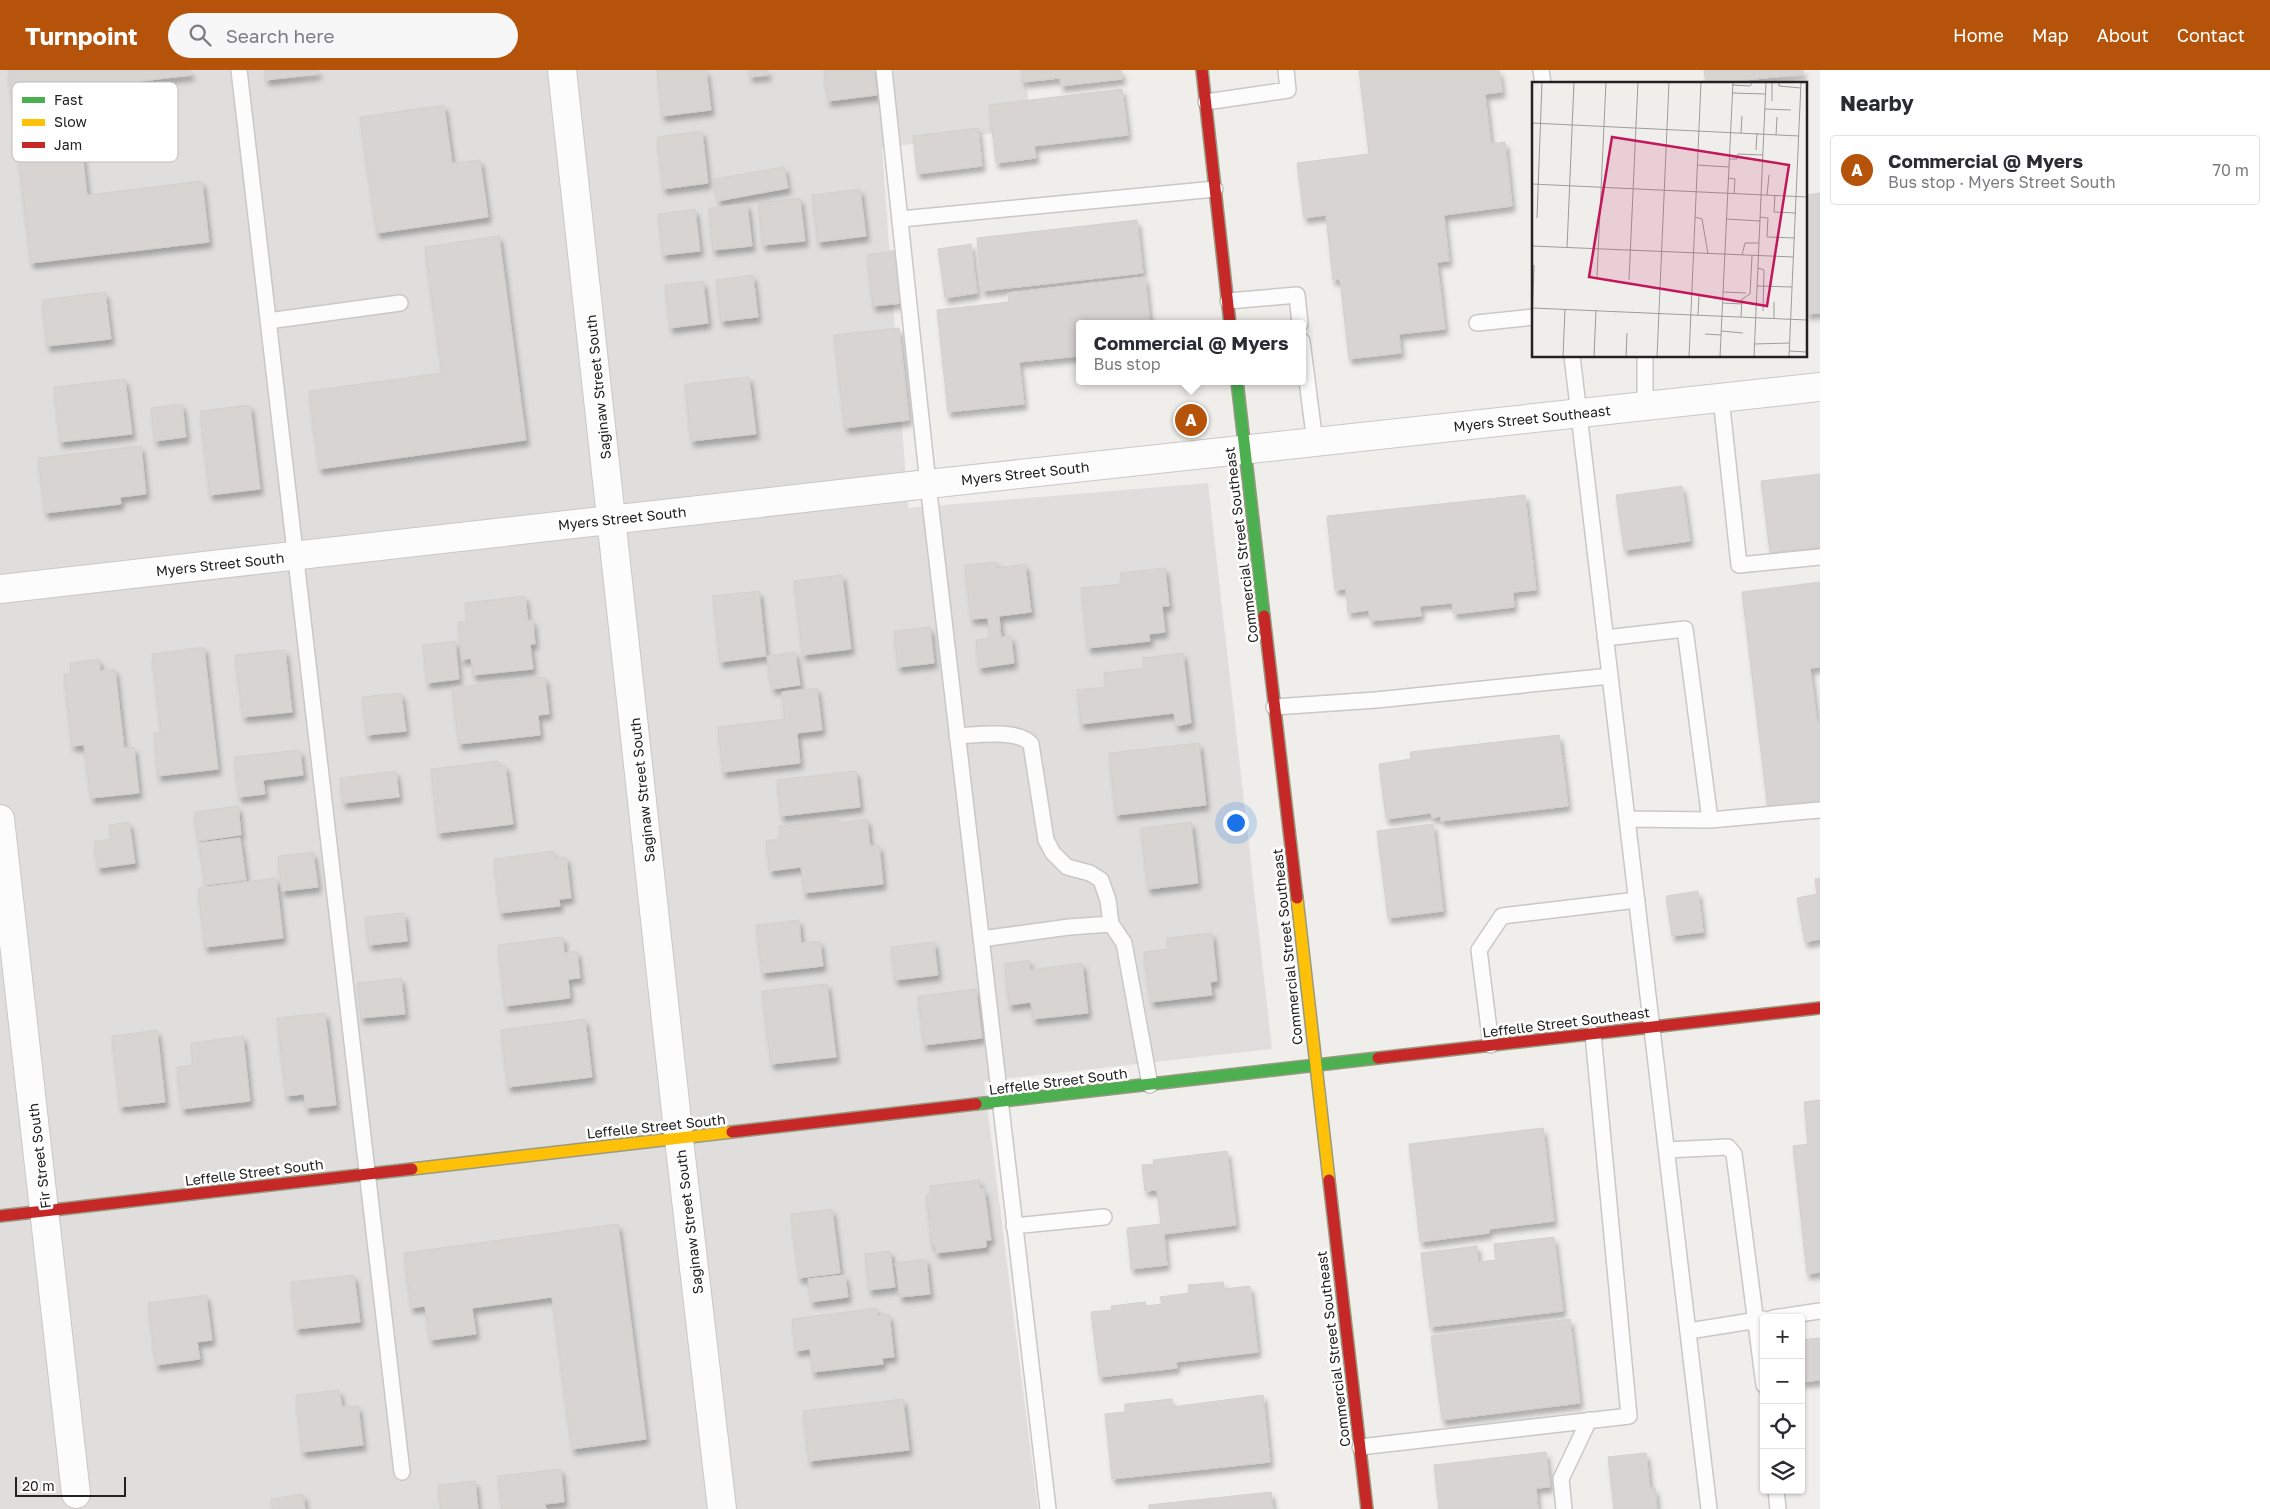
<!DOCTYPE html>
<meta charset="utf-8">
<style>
:root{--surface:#fff;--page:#f7f7f7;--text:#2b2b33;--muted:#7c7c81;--line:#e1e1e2;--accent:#b45309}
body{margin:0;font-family:"Golos Text",sans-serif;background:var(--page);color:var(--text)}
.controls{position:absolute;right:15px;bottom:15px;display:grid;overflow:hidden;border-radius:5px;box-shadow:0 1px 4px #0004}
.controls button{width:45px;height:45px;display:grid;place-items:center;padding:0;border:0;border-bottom:1px solid var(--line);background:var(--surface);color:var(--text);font:25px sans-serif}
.scale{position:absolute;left:15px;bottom:12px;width:111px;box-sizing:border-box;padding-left:5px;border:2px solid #222;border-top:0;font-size:14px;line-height:18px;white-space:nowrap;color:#222;-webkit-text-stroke:4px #fff;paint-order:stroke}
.you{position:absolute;left:1235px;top:752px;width:18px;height:18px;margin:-12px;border:4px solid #fff;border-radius:50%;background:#1a73e8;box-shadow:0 0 0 8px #1a73e833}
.badge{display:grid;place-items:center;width:32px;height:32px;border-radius:50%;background:var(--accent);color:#fff;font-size:16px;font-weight:700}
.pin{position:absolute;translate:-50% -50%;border:2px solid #fff;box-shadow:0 1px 5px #0006}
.popup{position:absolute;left:1076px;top:250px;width:230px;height:65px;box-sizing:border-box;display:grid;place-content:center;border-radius:5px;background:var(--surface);filter:drop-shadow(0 1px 4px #0005);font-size:16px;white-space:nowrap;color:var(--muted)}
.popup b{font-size:19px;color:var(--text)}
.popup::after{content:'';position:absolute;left:50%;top:100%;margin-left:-10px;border:10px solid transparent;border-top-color:var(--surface)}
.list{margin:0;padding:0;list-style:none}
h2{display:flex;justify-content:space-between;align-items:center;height:65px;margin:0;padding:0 20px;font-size:21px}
h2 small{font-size:16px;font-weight:400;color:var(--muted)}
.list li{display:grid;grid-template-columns:32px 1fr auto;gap:15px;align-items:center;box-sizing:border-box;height:70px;margin:0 10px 10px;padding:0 10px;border:1px solid var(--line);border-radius:5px}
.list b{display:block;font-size:19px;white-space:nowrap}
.list p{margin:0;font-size:16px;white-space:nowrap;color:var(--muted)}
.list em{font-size:16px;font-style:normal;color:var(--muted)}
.icon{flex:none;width:28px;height:28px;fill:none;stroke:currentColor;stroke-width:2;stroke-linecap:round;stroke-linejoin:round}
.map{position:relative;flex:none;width:1820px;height:1439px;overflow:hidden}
header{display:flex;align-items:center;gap:30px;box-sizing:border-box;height:70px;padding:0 25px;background:var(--accent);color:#fff}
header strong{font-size:24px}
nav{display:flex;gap:28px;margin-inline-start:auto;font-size:18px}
.search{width:350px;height:45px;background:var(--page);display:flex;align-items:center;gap:12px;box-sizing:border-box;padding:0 18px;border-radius:28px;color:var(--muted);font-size:19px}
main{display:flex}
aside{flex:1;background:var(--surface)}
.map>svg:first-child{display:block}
</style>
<header>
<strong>Turnpoint</strong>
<div class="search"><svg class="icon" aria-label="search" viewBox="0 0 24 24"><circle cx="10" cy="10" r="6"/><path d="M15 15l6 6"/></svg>Search here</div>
<nav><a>Home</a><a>Map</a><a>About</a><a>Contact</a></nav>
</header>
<main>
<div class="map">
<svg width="1820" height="1439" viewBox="0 0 1820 1439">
<defs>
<filter id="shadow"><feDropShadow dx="3" dy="5.5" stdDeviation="2.5" flood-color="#0004"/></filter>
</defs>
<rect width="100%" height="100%" fill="#f0eeeb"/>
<path fill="#dfdedc" d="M0 0H1025L1031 58 882 78 908 438 1208 413 1272 979 984 1011 1038 1439H0Z"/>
<path fill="#d7d4d2" stroke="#d3d0cc" filter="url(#shadow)" d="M8 0H190L191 5 75 19 87 125 202 111 209 172 31 193Z
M264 0H318V4L266 10Z
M657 0H706L711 40 662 46Z
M749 0H767L768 5 750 7Z
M824 0H874L877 25 828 31Z
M1021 0H1121L1122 9 1061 16 1060 8 1023 12Z
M1359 0H1499L1502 22 1485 24 1491 74 1505 72 1512 136 1444 145 1449 191 1437 192 1445 259 1399 264 1401 283 1349 289 1340 209 1333 210 1326 145 1304 148 1297 93 1369 84Z
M1704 0H1803V4L1706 14Z
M1122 19 1128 65 1034 76 1036 88 996 93 989 35Z
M444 35 452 93 480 90 488 147 377 163 360 47Z
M978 58 982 96 917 104 913 66Z
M702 61 708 113 663 119 657 67Z
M784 97 788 118 718 131 714 109Z
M860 119 866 166 818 172 812 125Z
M1820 123V243L1806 244V125Z
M800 128 805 171 763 175 758 133Z
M747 134 752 176 713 180 709 138Z
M695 139 700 181 663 185 658 144Z
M1137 150 1143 203 982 221 977 168Z
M499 166 526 370 319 399 309 321 442 303 425 177Z
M971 174 977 223 945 228 938 179Z
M897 180 903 233 873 236 867 185Z
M753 205 758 247 721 251 716 210Z
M1145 207 1150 254H1080V286L1019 292 1024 334 948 342 937 240 1009 232 1008 223Z
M703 211 708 253 670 258 665 215Z
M105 222 111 269 47 276 42 230Z
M899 258 909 350 845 358 834 265Z
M749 307 756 364 691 371 685 314Z
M125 309 132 364 60 372 54 317Z
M182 334 186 367 155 371 151 338Z
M250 335 260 419 210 425 200 341Z
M141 376 146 424 120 427 121 434 45 443 38 388Z
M1820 404V477L1770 483 1761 411Z
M1682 416 1690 471 1624 480 1616 425Z
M1525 425 1536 520 1513 522 1514 537 1454 544 1452 533 1420 536 1421 546 1370 551 1369 540 1348 543 1346 519 1335 520 1327 446Z
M997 492V498L1025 494 1031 542 999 546 1001 567 1011 566 1014 593 979 598 976 570 990 568 988 548 971 549 965 495Z
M1165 498 1169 536H1162L1165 562 1149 564 1150 571 1088 578 1081 518 1122 514 1120 503Z
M842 505 851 579 803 585 794 511Z
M1820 512V597L1810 598 1817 652 1820 651V734L1768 740 1742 522Z
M759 521 766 586 720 592 713 526Z
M525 526 528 551 533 550 535 574H530L533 599 473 605 471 588 462 590 458 552 467 551 465 533Z
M930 557 934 593 898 597 894 561Z
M455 571 459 609 427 613 423 575Z
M204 577 218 699 158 706 154 663H161L152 584Z
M285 580 292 642 243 647 235 585Z
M795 582 800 615 772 619 767 586Z
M1183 583 1191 653 1176 656 1174 643 1081 654 1077 620 1106 617 1104 603 1144 598 1143 588Z
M99 589 100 601 115 599 124 678 134 677 139 723 91 728 84 675 72 676 64 604H71L70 593Z
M545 607 549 644 538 645 540 665 459 674 452 618Z
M817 618 822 660 797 663 800 693 723 702 718 657 785 649 782 622Z
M401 623 406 661 367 665 362 627Z
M1559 665 1568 736 1441 751V746L1432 748 1431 743 1386 749 1379 694 1411 689 1410 682Z
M1199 673 1206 735 1116 745 1109 683Z
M300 680 303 705 263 710 265 724 239 727 234 687Z
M498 691V696L505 695 513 754 438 763 431 699Z
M396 701 399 727 343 733 340 708Z
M856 701 860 737 781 746 777 710Z
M238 736 241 765 198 771 194 742Z
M838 749V753L867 749 870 776 879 775 883 814 804 823 801 797 770 801 766 771 780 769 779 756Z
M129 752 135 793 98 798 94 772 111 769 109 755Z
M1191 752 1198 813 1148 819 1141 758Z
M1433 754 1443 841 1388 848 1377 761Z
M240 768 246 810 205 815 199 773Z
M553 781 554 788 566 787 571 828 559 829 560 836 500 843 494 789Z
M313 782 318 817 282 821 278 786Z
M276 808 283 868 205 877 198 818Z
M1820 808V869L1805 872 1797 828 1817 824 1815 809Z
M1698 821 1703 862 1672 866 1666 826Z
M404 843 407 871 369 875 365 847Z
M799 850 801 873 820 871 823 896 762 903 756 855Z
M1212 863 1217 911 1210 912 1212 925 1151 932 1144 882 1168 879 1167 868Z
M563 867 564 883 577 881 580 908 568 909 570 928 505 936 498 875Z
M934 872 938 905 895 910 891 877Z
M1029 890 1030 900 1082 893 1088 943 1033 949 1031 932 1009 935 1005 894Z
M401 908 405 944 361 948 357 913Z
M827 914 836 987 771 994 762 921Z
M976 919 982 968 924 975 918 926Z
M325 943 336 1035 306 1038 304 1024 286 1026 277 948Z
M585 949 592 1007 508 1017 501 960Z
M157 960 165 1032 120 1037 112 966Z
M243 966 250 1031 182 1039 177 997 193 995 191 973Z
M1820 1030V1202L1807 1204 1793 1076 1808 1074 1804 1032Z
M1543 1058 1554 1151 1489 1159V1163L1420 1172 1409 1074Z
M1227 1081 1236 1155 1164 1164 1167 1195 1131 1199 1127 1158 1161 1154 1157 1120 1145 1121 1142 1095 1154 1094 1153 1090Z
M979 1110 980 1119H984L991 1170H986V1177L936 1183 935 1175H932L926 1125H931L930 1116Z
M832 1139 840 1203 799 1208 791 1144Z
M618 1154 646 1369 572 1379 552 1227 472 1238 476 1264 430 1270 425 1236 411 1238 404 1183Z
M1554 1167 1563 1241 1430 1257 1421 1183 1477 1176 1478 1192 1496 1190 1494 1174Z
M890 1181 895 1217 869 1220 865 1184Z
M926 1189 930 1224 900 1227 896 1193Z
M354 1205 360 1252 296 1259 291 1212Z
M845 1205 848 1227 811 1232 808 1209Z
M1223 1212 1224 1219 1250 1216 1258 1282 1176 1292 1177 1298 1099 1307 1091 1242 1112 1240 1111 1236 1145 1232 1146 1236 1162 1234 1160 1227 1189 1223 1188 1215Z
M206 1225 212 1270 197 1272 200 1289 156 1295 148 1233Z
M877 1238V1246L889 1244 894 1287 882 1288 883 1294 813 1302 810 1279 796 1281 792 1249Z
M1570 1249 1580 1333 1442 1350 1431 1266Z
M1820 1268V1310L1801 1312V1270Z
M339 1320 342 1337 358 1336 363 1375 302 1382 296 1325Z
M1263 1325 1270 1392 1112 1409 1105 1344 1125 1342V1334L1172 1329V1337Z
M903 1329 909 1380 809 1391 803 1341Z
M1546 1382 1550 1417 1536 1418 1538 1439H1439L1434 1395Z
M1646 1383 1650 1419 1655 1418 1657 1439H1614L1608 1387Z
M561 1399 564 1432 545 1434 546 1439H502L498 1406Z
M475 1411 478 1439H441L438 1415Z
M1271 1422 1273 1439H1149V1435Z
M303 1424 305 1439H273L271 1429Z"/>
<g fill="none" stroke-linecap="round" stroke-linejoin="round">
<defs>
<path id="lane" d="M239 0 402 1402
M884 0 928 414 1048 1439
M1541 0 1543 14
M1206 32 1288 20 1286 0
M901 149 1215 119
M1228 231 1297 225 1300 254
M268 251 400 233
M1477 253 1534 247
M1302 271 1315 373
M1572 286 1709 1439
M1645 286V336
M1721 328 1739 495 1820 487
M1605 568 1685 559 1710 750 1820 740
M1274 637 1376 630 1610 606
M957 666C976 665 1019 659 1031 674L1046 770 1053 783 1067 797 1090 803 1101 810 1108 830 1111 854 1124 873 1150 1015
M1627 749 1710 750
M981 869 1069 857 1111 854
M1491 975 1479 880 1502 846 1637 830
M1667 1080 1728 1077 1734 1084 1764 1315
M1014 1156 1104 1147
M1773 1248 1820 1241
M1689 1261 1764 1249
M1360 1377 1629 1346 1593 964
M1776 1420 1778 1439
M1564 1439 1561 1409 1589 1350"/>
<path id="street" d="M562 0 679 1069 722 1439
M0 519 928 414 1820 317
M0 749 76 1424"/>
<path id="fast" d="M1237 311 1264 546
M976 1034 1378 988"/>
<path id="slow" d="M1297 828 1329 1110
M412 1099 732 1062"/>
<path id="jam" d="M1202 0 1230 254
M1264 546 1297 828
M1378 988 1820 938
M732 1062 976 1034
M1329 1110 1367 1439
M0 1146 412 1099"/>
</defs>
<use href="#lane" stroke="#c9c8c7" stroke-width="18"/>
<use href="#street" stroke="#c9c8c7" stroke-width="30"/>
<use href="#fast" stroke="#999a82" stroke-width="14"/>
<use href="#slow" stroke="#999a82" stroke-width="14"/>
<use href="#jam" stroke="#999a82" stroke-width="14"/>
<use href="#lane" stroke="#fdfcfc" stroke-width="15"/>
<use href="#street" stroke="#fdfcfc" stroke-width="28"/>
<use href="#fast" stroke="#4caf50" stroke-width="11"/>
<use href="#slow" stroke="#ffc107" stroke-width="11"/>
<use href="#jam" stroke="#c62828" stroke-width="11"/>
</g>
<g text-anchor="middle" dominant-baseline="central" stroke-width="5" stroke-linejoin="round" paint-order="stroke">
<g font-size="14" fill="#222" stroke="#fff">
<text transform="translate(598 317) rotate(-96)">Saginaw Street South</text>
<text transform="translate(1532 348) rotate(-6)">Myers Street Southeast</text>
<text transform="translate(1025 403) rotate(-6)">Myers Street South</text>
<text transform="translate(622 448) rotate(-6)">Myers Street South</text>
<text transform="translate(1241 475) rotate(-97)">Commercial Street Southeast</text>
<text transform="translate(220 494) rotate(-6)">Myers Street South</text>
<text transform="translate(642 720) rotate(-96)">Saginaw Street South</text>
<text transform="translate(1287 877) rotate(-96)">Commercial Street Southeast</text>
<text transform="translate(1566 952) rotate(-7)">Leffelle Street Southeast</text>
<text transform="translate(1058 1011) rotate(-7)">Leffelle Street South</text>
<text transform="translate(656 1056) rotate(-6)">Leffelle Street South</text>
<text transform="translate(39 1086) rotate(-97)">Fir Street South</text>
<text transform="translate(254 1102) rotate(-7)">Leffelle Street South</text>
<text transform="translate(689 1152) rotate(-97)">Saginaw Street South</text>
<text transform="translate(1333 1279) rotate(-97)">Commercial Street Southeast</text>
</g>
</g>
<g transform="translate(1532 12)">
<rect width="275" height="275" fill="#f0eeeb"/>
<path fill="none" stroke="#9e9c9b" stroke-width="1" d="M247 0V4L269 6M200 3 218 4 221 0M200 11 233 12M240 19V0M233 27 259 28M0 41 267 54M209 51 210 34M244 53 245 35M224 68 225 51M197 77H205L206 72 231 73M165 83 197 85M196 96 203 97 202 112M0 102 275 115M235 113 237 93M243 113 242 130 264 131M163 135 170 137 176 172M228 135 236 136 235 155 263 156M5 136 10 0M194 137 228 139M0 164 262 175M35 166 42 0M210 173 213 161H227M226 186 232 188 231 229M65 195 74 0M97 198 106 0M225 204 260 205M191 210 214 211M191 221 210 222M0 226 275 238M166 233 167 214M209 235 210 217 218 212 220 174M242 236V220M0 242 2 183M189 249 211 251M173 252 189 253M222 262 258 261M257 269 275 270M31 275 33 227M62 275 64 228M94 275 95 251M125 275 137 0M157 275 169 0M188 275 201 0M222 275 234 0M257 275 269 0"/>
<path fill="#c2185b" fill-opacity="0.15" stroke="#c2185b" stroke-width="2.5" d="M80 55 257 83 235 224 57 195Z"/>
<rect width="275" height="275" fill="none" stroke="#222" stroke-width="2.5"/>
</g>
<rect x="12" y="12" width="166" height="80" rx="8" fill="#fff" stroke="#bdbdbd" stroke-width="1"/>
<rect x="22" y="27" width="23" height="6" fill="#4caf50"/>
<rect x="22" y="49" width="23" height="7" fill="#ffc107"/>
<rect x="22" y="72" width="23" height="6" fill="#c62828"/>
<g font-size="14" fill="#222">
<text x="54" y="35">Fast</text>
<text x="54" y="57">Slow</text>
<text x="54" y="80">Jam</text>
</g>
</svg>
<div class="controls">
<button>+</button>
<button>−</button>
<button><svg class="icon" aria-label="locate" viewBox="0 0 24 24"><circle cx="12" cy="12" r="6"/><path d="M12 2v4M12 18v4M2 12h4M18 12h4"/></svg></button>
<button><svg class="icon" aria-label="layers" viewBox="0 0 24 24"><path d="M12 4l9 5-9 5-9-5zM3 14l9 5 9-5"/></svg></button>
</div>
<div class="scale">20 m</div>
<div class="you"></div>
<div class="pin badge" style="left:1191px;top:350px">A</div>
<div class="popup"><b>Commercial @ Myers</b>Bus stop</div>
</div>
<aside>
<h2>Nearby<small></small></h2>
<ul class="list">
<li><span class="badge">A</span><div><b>Commercial @ Myers</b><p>Bus stop · Myers Street South</p></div><em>70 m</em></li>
</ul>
</aside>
</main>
